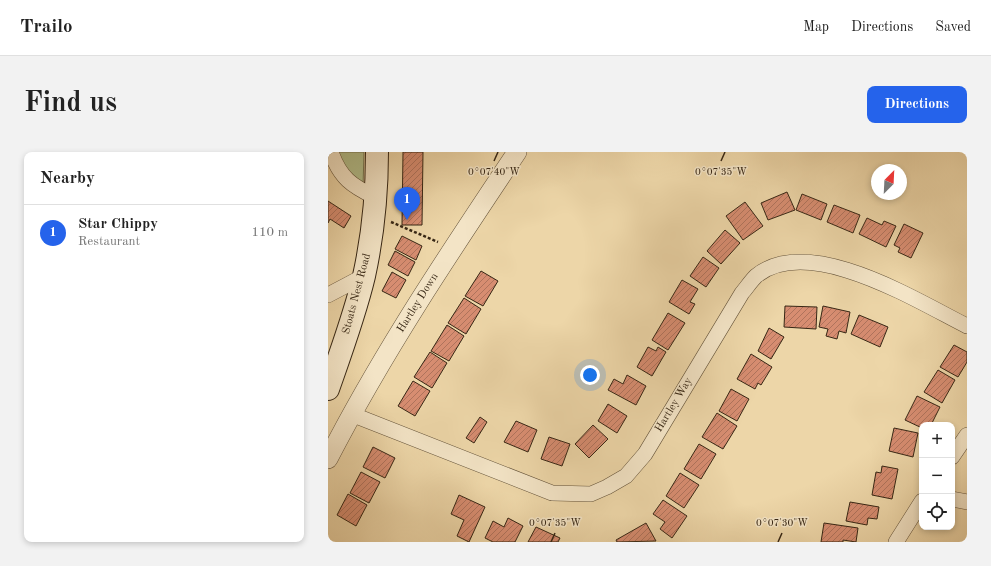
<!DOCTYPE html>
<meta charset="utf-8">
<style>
:root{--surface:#fff;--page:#f2f2f2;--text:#222;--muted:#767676;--line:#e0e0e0;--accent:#2563eb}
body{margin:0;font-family:"Old Standard TT",serif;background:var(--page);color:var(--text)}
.controls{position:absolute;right:12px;bottom:12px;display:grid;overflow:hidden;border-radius:8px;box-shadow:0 2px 6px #0003}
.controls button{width:36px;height:36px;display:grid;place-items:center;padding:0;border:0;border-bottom:1px solid var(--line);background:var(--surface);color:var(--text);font:20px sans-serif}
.compass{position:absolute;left:543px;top:12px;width:36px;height:36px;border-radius:50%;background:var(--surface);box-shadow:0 2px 6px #0003;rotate:24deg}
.you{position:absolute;left:262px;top:223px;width:14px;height:14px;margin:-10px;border:3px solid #fff;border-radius:50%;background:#1a73e8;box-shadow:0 0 0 6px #1a73e833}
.badge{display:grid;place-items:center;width:26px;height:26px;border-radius:50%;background:var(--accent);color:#fff;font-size:13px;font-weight:700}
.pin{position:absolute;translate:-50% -33px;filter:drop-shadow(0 1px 2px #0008)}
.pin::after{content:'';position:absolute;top:21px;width:14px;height:12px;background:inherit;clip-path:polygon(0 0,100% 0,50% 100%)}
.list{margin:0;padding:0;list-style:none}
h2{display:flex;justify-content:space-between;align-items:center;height:52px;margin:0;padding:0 16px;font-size:17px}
h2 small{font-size:13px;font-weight:400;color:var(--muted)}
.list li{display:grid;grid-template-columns:26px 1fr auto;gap:12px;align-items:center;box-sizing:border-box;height:56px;padding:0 16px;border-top:1px solid var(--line)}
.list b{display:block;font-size:15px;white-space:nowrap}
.list p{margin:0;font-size:13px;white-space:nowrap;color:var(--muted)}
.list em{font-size:13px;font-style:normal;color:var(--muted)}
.icon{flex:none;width:22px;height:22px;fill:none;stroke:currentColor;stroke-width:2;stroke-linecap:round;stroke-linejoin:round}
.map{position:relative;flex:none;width:639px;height:390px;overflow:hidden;border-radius:8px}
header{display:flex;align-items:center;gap:24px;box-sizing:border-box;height:56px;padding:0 20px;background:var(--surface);border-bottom:1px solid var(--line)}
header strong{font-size:19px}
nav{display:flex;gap:22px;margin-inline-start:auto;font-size:14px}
.intro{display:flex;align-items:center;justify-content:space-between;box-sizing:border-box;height:96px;padding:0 24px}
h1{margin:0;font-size:28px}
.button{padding:10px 18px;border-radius:8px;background:var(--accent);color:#fff;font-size:14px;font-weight:700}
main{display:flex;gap:24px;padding:0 24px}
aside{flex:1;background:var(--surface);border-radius:8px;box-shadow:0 2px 6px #0003}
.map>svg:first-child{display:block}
</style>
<header>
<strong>Trailo</strong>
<nav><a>Map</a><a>Directions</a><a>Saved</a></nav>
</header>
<div class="intro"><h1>Find us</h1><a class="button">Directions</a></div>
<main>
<aside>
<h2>Nearby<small></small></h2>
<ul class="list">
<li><span class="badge">1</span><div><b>Star Chippy</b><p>Restaurant</p></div><em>110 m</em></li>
</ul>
</aside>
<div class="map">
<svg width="639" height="390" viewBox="0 0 639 390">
<defs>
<pattern id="building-hatch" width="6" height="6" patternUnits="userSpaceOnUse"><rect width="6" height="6" fill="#d78d71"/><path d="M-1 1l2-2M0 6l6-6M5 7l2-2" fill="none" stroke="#af735c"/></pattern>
</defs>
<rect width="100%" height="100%" fill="#edd6a8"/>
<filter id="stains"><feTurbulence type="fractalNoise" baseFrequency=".005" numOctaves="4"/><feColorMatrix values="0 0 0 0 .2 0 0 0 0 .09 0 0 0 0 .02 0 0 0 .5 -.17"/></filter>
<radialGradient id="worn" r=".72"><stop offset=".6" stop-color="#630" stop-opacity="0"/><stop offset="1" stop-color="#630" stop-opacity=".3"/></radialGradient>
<path fill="#b2bf8c" stroke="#747350" d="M6 0H36L35 35 25 30Z"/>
<path fill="url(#building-hatch)" stroke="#372715" d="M75 0H95L94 73H74Z
M459 40 467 58 440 68 433 51Z
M474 42 499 52 493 68 468 58Z
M0 49 23 64 16 76 2 67 0 71Z
M417 50 435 74 415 88 398 64Z
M506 53 532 63 525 81 499 70Z
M539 66 554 73 556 69 568 74 558 95 531 82Z
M576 72 595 81 583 106 570 100 572 96 566 93Z
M397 78 412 91 393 112 379 99Z
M74 84 94 94 88 108 67 97Z
M67 99 87 110 80 124 60 113Z
M375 105 391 116 378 135 362 124Z
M153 119 170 129 155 154 137 144Z
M64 120 78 128 68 146 54 139Z
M354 128 370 137 362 150 367 152 361 162 341 150Z
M136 146 153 157 138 182 120 171Z
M457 154 489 155 488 177 456 175Z
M495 154 522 160 518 181 511 179 509 187 498 184 500 177 491 175Z
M340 161 357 171 340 198 324 188Z
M531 163 560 175 552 195 523 182Z
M119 173 136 184 121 209 103 199Z
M441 176 456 185 443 207 430 199Z
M626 193 639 200V210L630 225 612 215Z
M320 195 328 199 330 195 338 200 324 224 309 215Z
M102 200 119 211 104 236 86 225Z
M423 202 444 215 433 233 430 231 427 237 409 227Z
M610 218 627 228 614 251 596 240Z
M299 223 318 234 308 253 280 238 286 227 295 232Z
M85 229 102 239 87 264 70 254Z
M403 237 421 247 409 269 391 259Z
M589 244 612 255 603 273H594V276L577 268Z
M280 252 299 264 289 281 270 269Z
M389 261 409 274 395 297 374 285Z
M152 265 159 270 146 291 138 286Z
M188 269 209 278 200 300 176 290Z
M265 273 280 287 261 306 247 292Z
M566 276 590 281 585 305 561 299Z
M221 285 242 292 234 314 213 307Z
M371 292 388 302 373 327 356 317Z
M45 295 67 306 57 326 35 315Z
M554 314 570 317 564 347 544 343 548 320 553 321Z
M33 320 52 330 41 351 22 341Z
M352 321 371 333 356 356 338 344Z
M20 342 39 353 28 374 9 363Z
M131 343 157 355 141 390 129 384 136 368 123 362Z
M335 348 359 364 344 386 332 377 337 370 325 362Z
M522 350 551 355 549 367 540 366 539 373 518 369Z
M180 366 195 374 187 390H165L157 386 165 369 176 375Z
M318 371 328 389 289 390 288 388Z
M496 371 530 376 528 390 515 388V390H493Z
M208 375 232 386 230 390H200Z"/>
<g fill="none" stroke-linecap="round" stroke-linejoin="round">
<defs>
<path id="minor" d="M3 0C12 26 24 34 47 45
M0 143 36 124
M23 262 224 341 263 342 279 335 298 324 317 302 414 141C419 135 423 129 428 124 481 81 589 149 639 174
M624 305 639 283
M624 347 639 350
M568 390 594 349"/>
<path id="tertiary" d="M0 307C55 200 122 100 189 0"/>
<path id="secondary" d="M0 237C13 200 27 162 36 124 45 83 49 42 49 0"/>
</defs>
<use href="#minor" stroke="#64533a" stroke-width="16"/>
<use href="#tertiary" stroke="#64533a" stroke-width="20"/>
<use href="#secondary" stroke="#372715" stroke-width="24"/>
<path stroke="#372715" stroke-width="2.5" stroke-dasharray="3 2" stroke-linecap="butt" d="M63 70 110 90"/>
<use href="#minor" stroke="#f3e4c6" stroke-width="15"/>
<use href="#tertiary" stroke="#f3e4c6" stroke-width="19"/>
<use href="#secondary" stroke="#f3e4c6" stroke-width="22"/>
</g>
<path fill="none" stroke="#372715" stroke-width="1.5" d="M166 9 170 0M393 9 397 0M223 390 227 381M450 390 454 381"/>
<g text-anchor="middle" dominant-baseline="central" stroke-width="3" stroke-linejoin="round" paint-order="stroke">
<g font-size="11" fill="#372715" stroke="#f3e4c6">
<text transform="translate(29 142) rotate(-75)">Stoats Nest Road</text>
<text transform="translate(90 151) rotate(-58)">Hartley Down</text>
<text transform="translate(346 253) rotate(-59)">Hartley Way</text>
</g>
</g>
<g font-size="10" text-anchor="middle" fill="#372715" stroke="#f3e4c6" stroke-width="3" stroke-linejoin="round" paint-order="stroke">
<text x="166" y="23">0°07'40"W</text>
<text x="393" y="23">0°07'35"W</text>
<text x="227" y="374">0°07'35"W</text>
<text x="454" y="374">0°07'30"W</text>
</g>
<rect width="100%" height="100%" filter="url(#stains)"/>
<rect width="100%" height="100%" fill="url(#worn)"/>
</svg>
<div class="controls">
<button>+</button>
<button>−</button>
<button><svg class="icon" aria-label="locate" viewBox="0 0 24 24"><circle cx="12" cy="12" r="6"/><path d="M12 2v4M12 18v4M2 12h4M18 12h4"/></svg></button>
</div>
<svg class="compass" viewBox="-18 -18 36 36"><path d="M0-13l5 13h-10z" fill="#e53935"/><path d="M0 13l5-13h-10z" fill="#767676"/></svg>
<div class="you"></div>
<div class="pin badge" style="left:79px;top:68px">1</div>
</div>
</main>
